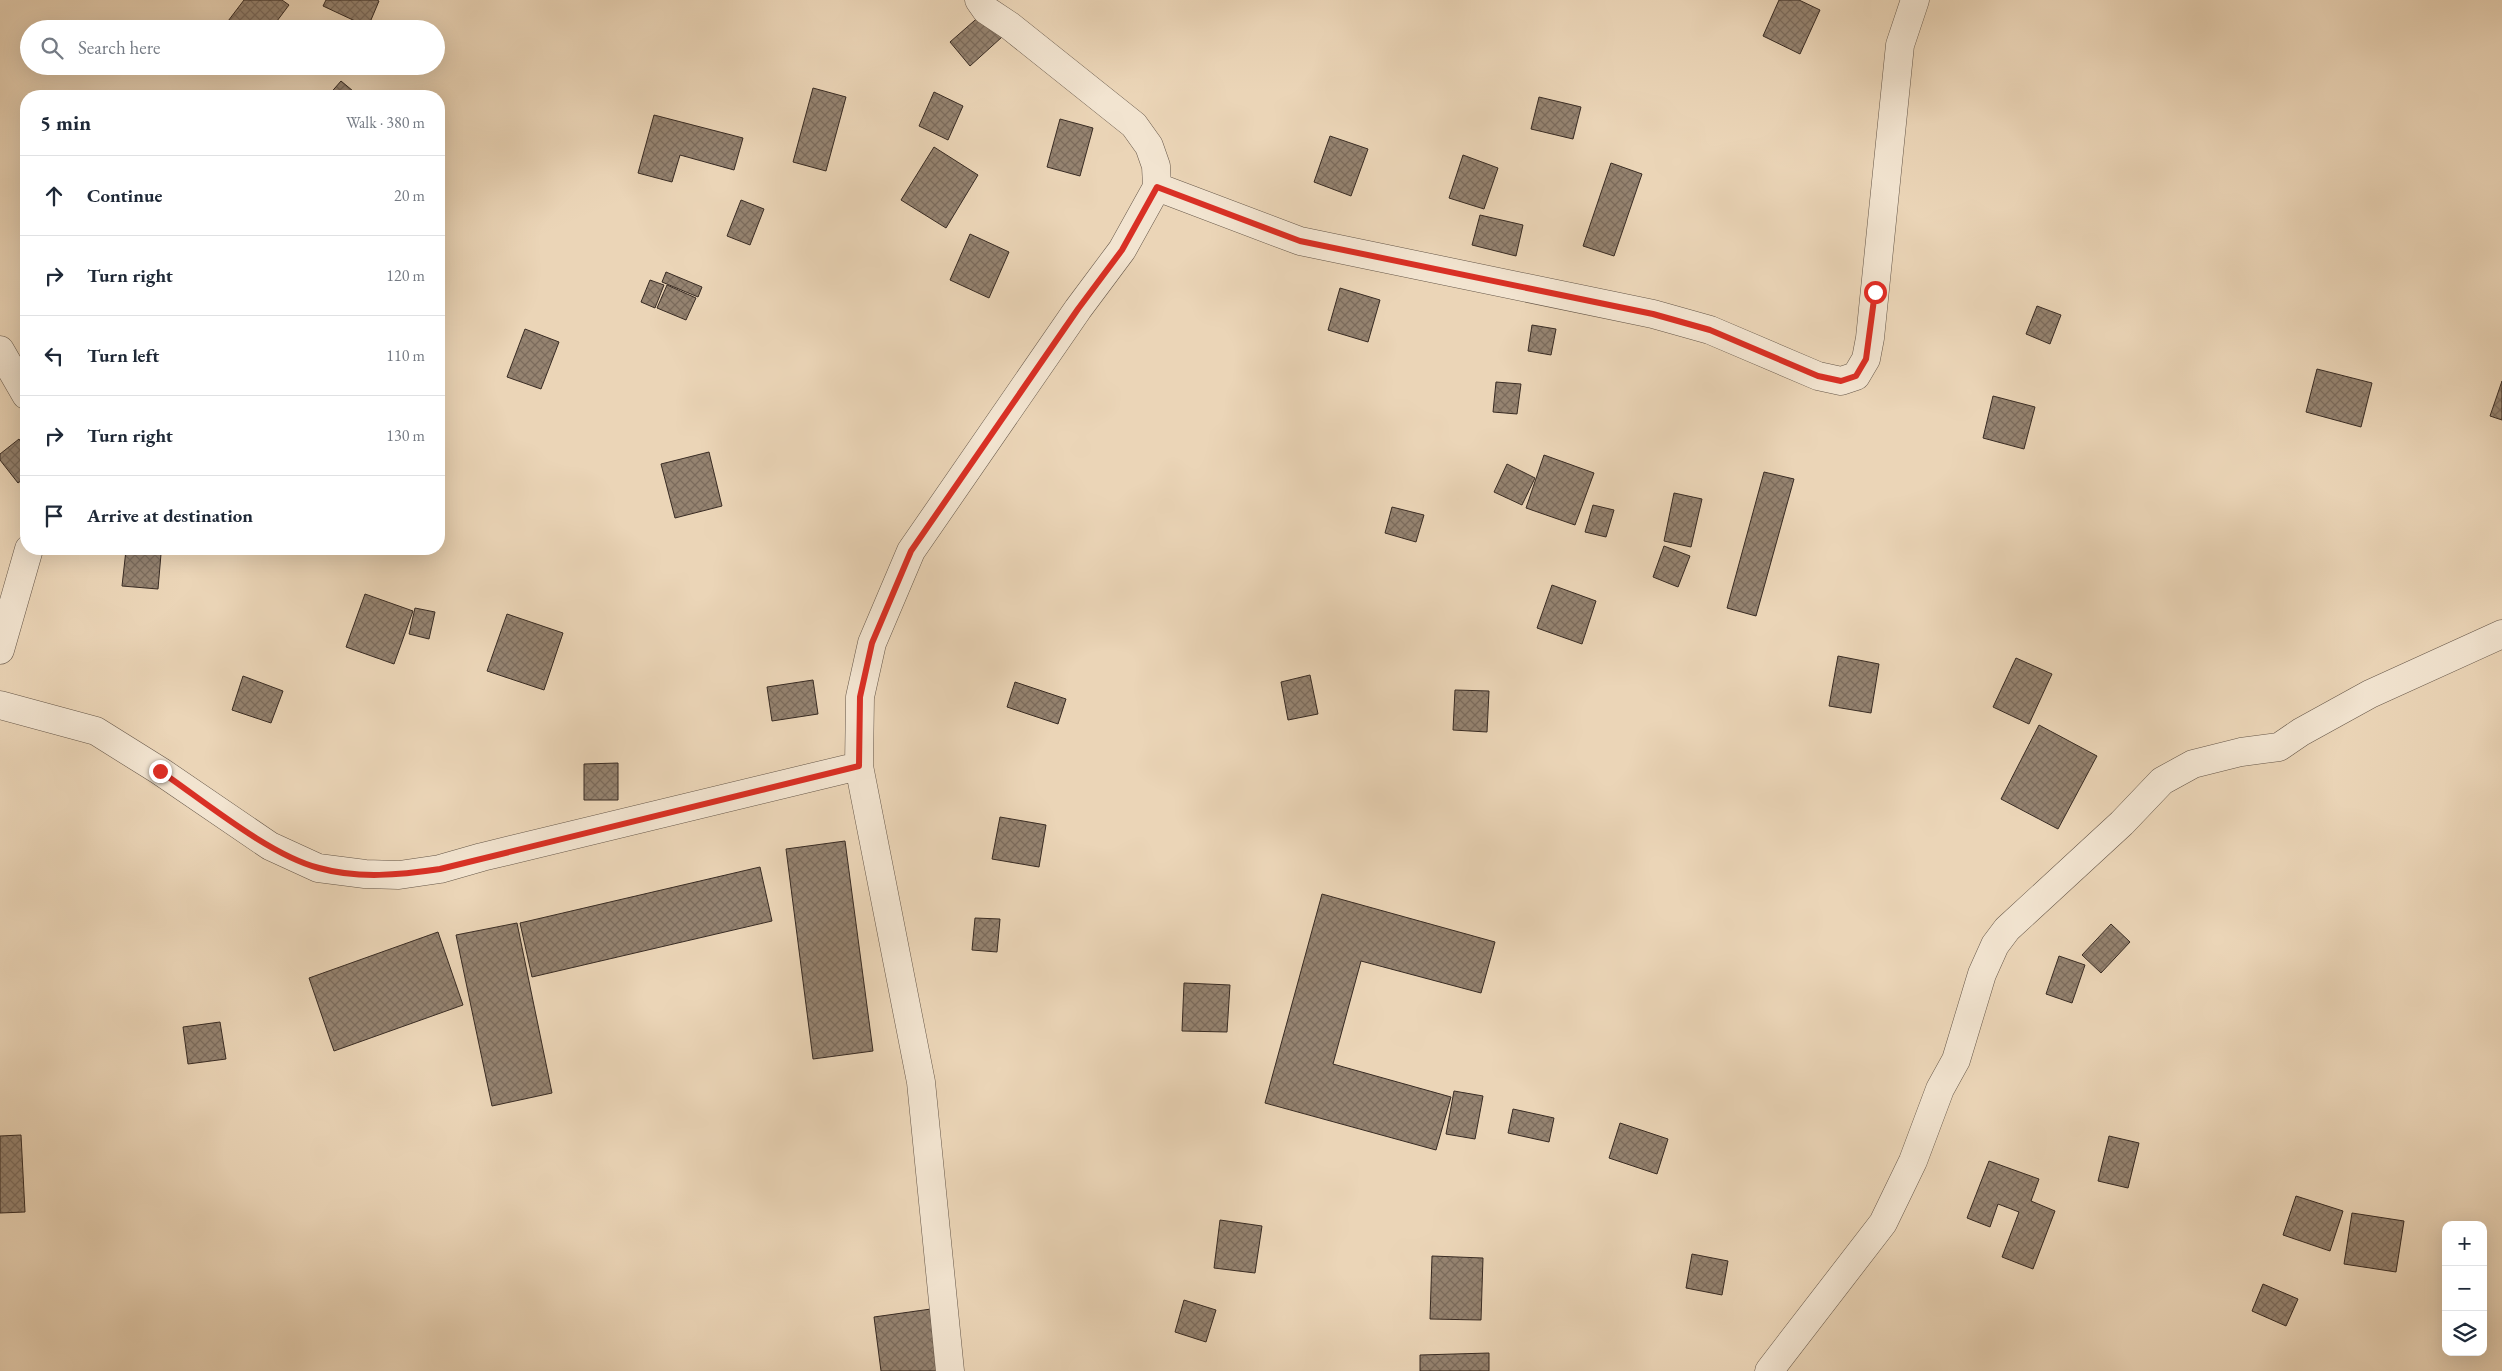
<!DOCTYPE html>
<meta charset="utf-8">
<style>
:root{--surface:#fff;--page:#f6f6f7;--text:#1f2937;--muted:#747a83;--line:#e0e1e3}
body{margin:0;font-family:"EB Garamond",serif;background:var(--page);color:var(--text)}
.controls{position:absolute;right:15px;bottom:15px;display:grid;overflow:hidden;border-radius:10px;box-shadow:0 5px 20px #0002}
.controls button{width:45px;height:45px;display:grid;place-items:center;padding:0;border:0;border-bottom:1px solid var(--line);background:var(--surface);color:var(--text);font:25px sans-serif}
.stop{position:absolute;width:15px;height:15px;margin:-11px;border:4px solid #d93025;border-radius:50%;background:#fff}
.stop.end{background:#d93025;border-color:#fff;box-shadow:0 1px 5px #0008}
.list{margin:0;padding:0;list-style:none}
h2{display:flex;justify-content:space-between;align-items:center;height:65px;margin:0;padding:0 20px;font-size:21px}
h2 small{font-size:16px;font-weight:400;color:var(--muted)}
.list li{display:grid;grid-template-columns:32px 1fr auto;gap:15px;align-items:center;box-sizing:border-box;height:80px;padding:0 20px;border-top:1px solid var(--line)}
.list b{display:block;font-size:19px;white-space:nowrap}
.list em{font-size:16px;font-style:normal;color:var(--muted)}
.icon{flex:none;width:28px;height:28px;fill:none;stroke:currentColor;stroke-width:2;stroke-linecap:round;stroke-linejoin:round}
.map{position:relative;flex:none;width:2502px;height:1371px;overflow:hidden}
.search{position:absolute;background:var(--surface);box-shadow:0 5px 20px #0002;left:20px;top:20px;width:425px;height:55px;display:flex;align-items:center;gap:12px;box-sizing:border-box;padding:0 18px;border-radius:28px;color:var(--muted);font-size:19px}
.panel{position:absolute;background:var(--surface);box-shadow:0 5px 20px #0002;left:20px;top:90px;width:425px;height:465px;border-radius:20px}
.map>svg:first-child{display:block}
</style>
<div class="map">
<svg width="2502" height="1371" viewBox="0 0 2502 1371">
<defs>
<pattern id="building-cross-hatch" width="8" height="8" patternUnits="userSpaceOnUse" patternTransform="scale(1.25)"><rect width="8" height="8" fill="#958370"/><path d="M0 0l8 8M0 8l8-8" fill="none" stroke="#7b6b5c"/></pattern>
</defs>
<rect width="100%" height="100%" fill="#ebd5b7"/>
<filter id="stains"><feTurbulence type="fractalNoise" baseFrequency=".004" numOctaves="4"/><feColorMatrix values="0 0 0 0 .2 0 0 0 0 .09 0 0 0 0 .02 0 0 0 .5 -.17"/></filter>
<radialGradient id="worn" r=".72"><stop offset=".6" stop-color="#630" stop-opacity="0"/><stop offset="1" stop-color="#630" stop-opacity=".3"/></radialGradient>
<path fill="url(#building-cross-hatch)" stroke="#382b23" d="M244 0H282L289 5 271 29H222Z
M326 0H377L379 1 368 27 323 6Z
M1779 0H1799L1820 10 1800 54 1763 36Z
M982 14 1002 37 970 66 950 42Z
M341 81 359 96H328Z
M813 88 846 97 826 171 793 162Z
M934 92 963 106 948 140 919 126Z
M1539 97 1581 107 1573 139 1531 129Z
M654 115 743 138 734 170 680 155 672 182 638 173Z
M1060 119 1093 128 1080 176 1047 167Z
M1330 136 1368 149 1351 196 1314 182Z
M934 147 978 175 946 228 901 200Z
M1463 155 1498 168 1484 209 1449 198Z
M1611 163 1642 174 1614 256 1583 246Z
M741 200 764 209 750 245 727 236Z
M1480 215 1523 225 1516 256 1472 245Z
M970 234 1009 252 989 298 950 280Z
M666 272 702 287 698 297 662 282Z
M650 280 664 285 655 308 641 302Z
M667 285 696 298 686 320 657 308Z
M1340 288 1380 300 1368 342 1328 330Z
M2037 306 2061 315 2050 344 2026 334Z
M1532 325 1556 329 1551 355 1528 351Z
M525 329 559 342 541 389 507 377Z
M2317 369 2372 383 2361 427 2306 412Z
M2502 381V420L2490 416Z
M1496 382 1521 384 1517 414 1493 412Z
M1993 396 2035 407 2024 449 1983 438Z
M19 439 26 449V477L18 483 0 460V454Z
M709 452 722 506 675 518 661 464Z
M1544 455 1594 473 1575 525 1526 508Z
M1507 464 1535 478 1522 505 1494 492Z
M1764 472 1794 479 1756 616 1727 608Z
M1674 493 1702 499 1691 547 1664 541Z
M1593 505 1614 510 1606 537 1585 532Z
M1392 507 1424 515 1416 542 1385 533Z
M1664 546 1690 556 1678 587 1653 577Z
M126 550 161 554 158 589 122 586Z
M1552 585 1596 601 1582 644 1537 628Z
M365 594 413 611 394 664 346 647Z
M415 608 435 612 429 639 409 634Z
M507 614 563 633 544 690 487 671Z
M1838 656 1879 664 1871 713 1829 706Z
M2016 658 2052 674 2029 724 1993 707Z
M1310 675 1318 714 1288 720 1281 682Z
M243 676 283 691 271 723 232 710Z
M813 680 818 714 772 721 767 687Z
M1015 682 1066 699 1058 724 1007 707Z
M1455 690 1489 691 1487 732 1453 730Z
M2039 725 2097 756 2058 829 2001 799Z
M618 763V800H584V764Z
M1000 817 1046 825 1039 867 992 859Z
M845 841 873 1051 813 1059 786 849Z
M760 867 772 921 532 977 520 923Z
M1322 894 1495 942 1481 993 1361 961 1333 1064 1451 1097 1436 1150 1265 1103Z
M975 918 1000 919 997 952 972 950Z
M517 923 552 1093 492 1106 456 935Z
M2111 924 2130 942 2101 973 2082 955Z
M438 932 463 1005 334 1051 309 978Z
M2059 956 2085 965 2072 1003 2046 994Z
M1184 983 1230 985 1227 1032 1182 1031Z
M220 1022 226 1059 188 1064 183 1027Z
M1454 1091 1483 1096 1475 1139 1446 1134Z
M1513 1109 1554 1118 1549 1142 1508 1133Z
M1620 1123 1668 1139 1657 1174 1609 1158Z
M21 1135 25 1212 0 1213V1136Z
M2109 1136 2139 1143 2128 1188 2098 1181Z
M1989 1161 2039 1179 2031 1201 2055 1211 2033 1269 2002 1257 2019 1212 1998 1204 1990 1227 1967 1218Z
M2296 1196 2343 1211 2330 1251 2283 1235Z
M2352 1213 2404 1221 2396 1272 2344 1264Z
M1220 1220 1262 1226 1255 1273 1214 1268Z
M1692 1254 1728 1261 1722 1295 1686 1288Z
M1432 1256 1483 1258 1481 1320 1430 1319Z
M2263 1284 2298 1299 2286 1326 2252 1311Z
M1184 1300 1216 1310 1206 1342 1175 1332Z
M931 1309 940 1371H881L874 1317Z
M1489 1353V1371H1420V1355Z"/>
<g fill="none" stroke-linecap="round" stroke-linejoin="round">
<defs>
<path id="street" d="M1157 187 1300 241 1653 314 1710 330 1818 376 1841 381 1856 376 1866 359 1870 338 1900 45 1915 0
M0 350 26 395
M0 650 29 549
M0 705 96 731 160 771 270 846 318 868 365 874 399 875 440 869 482 857 859 766
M950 1371 921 1082 859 766 860 697 872 643 911 551 1078 309 1122 250 1157 187 1156 166 1149 146 1134 125 1010 26 986 10 979 0
M1769 1371 1883 1223 1913 1161 1940 1089 1956 1060 1982 974 1995 945 2007 929 2122 823 2162 781 2193 764 2241 752 2279 747 2301 732 2370 694 2502 634"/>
</defs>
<use href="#street" stroke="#655648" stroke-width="29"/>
<use href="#street" stroke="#f2e4d0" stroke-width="28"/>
</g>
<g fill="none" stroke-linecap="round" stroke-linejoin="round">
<path stroke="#d93025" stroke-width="6" d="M160 771C204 801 269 855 319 868 358 879 400 875 440 869L859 766 860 697 872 643 911 551 1078 309 1122 250 1157 187 1300 241 1653 314 1710 330 1818 376 1841 381 1856 376 1866 359 1875 292"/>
</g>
<rect width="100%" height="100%" filter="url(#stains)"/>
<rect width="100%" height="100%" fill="url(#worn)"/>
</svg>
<div class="controls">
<button>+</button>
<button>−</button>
<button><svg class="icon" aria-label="layers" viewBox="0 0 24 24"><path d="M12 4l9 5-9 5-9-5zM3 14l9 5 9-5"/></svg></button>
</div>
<div class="stop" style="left:1875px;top:292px"></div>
<div class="stop end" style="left:160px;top:771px"></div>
<div class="search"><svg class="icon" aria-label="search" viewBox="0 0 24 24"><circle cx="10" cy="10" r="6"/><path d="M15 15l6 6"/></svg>Search here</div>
<section class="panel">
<h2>5 min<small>Walk · 380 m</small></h2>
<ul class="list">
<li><svg class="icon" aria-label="ahead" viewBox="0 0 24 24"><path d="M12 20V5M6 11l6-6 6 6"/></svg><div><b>Continue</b></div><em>20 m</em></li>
<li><svg class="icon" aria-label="right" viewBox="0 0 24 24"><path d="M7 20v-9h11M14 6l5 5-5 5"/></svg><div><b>Turn right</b></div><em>120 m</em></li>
<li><svg class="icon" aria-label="left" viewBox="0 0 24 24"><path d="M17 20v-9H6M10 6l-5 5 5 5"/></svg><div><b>Turn left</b></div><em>110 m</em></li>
<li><svg class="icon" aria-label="right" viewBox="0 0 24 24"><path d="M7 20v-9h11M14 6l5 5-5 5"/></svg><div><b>Turn right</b></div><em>130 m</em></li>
<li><svg class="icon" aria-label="arrive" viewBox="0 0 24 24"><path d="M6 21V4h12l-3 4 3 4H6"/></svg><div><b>Arrive at destination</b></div></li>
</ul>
</section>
</div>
